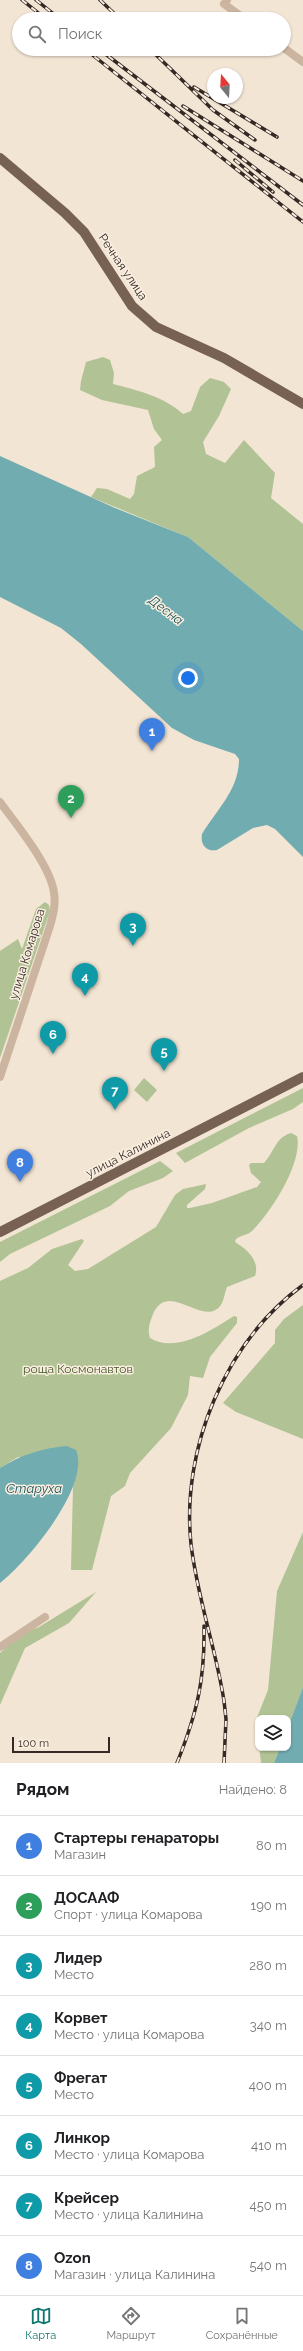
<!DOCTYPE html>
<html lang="ru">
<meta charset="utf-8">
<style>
:root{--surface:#fff;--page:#f2f2f2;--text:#202124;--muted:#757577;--line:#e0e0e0;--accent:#0f766e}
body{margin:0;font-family:Raleway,sans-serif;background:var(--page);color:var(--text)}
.controls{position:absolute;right:12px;bottom:12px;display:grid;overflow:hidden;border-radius:8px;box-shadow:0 1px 3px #0004}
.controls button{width:36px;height:36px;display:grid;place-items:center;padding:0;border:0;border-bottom:1px solid var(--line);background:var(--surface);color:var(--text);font:20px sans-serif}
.compass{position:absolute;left:207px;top:68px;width:36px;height:36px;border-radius:50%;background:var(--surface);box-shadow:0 1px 3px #0004;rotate:342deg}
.scale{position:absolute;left:12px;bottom:10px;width:98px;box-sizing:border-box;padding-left:4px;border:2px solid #342924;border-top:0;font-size:11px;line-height:14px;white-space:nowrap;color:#342924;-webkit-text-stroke:3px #faefe0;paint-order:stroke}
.you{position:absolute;left:188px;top:678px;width:14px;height:14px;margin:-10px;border:3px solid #fff;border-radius:50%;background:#1a73e8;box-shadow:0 0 0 6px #1a73e833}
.badge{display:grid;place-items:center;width:26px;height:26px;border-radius:50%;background:var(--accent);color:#fff;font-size:13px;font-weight:700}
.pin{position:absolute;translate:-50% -33px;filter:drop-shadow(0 1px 2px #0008)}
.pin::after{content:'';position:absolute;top:21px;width:14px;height:12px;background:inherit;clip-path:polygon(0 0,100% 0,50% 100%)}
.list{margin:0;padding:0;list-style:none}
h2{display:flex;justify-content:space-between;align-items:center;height:52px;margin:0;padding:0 16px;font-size:17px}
h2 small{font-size:13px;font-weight:400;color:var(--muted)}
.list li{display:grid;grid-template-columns:26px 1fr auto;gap:12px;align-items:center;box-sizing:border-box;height:60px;padding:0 16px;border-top:1px solid var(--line)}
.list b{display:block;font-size:15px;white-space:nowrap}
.list p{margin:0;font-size:13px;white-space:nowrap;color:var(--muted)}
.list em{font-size:13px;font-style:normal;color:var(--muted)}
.icon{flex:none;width:22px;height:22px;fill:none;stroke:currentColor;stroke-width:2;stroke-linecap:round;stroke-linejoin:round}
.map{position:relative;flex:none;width:303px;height:1763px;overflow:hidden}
.search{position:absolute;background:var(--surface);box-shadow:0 1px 3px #0004;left:12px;right:12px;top:12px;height:44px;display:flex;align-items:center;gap:10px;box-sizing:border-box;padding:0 14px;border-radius:22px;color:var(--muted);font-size:15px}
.sheet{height:532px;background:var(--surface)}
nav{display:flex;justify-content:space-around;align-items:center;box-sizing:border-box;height:56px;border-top:1px solid var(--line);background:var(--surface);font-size:11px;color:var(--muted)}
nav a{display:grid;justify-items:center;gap:2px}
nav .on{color:var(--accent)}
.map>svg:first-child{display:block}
</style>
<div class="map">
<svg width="303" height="1763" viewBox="0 0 303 1763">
<rect width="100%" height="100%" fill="#f2e5d4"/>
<path fill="#b1c294" d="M103 357 110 360 114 373 113 384C139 391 163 396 183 414L191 411 200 387 210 378 224 382 231 389 219 416 203 442 206 454 225 463 244 440 275 473 271 498 303 524V631L188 537 91 497 97 488 107 489 130 499 134 494 137 476 155 467 154 447 162 440 154 429 148 410 102 400 80 390 81 381 86 362Z
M45 902 49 905 50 911 0 1058V951L18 939 22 949 36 909Z
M144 1078 157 1090 147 1102 134 1090Z
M303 1088V1102L293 1109 249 1128 185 1163 176 1153Z
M291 1133 297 1136C303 1163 271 1212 252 1231 248 1235 241 1235 236 1239L235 1242C248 1250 260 1261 255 1276L227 1287C225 1292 224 1300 221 1305 203 1329 169 1279 153 1314 150 1322 147 1329 150 1338 176 1354 212 1330 234 1316L237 1317V1323L210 1357 203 1378 190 1376 188 1395 171 1428 130 1473 125 1486 111 1496 92 1570H71L73 1486 78 1467 18 1457 0 1468V1281L28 1268 52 1249 82 1239 84 1241 68 1265 75 1271 88 1269 156 1227 175 1195 183 1189 206 1184 205 1189 187 1205V1208H190L212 1203 257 1187 261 1182 251 1173 249 1165 251 1163H264C275 1151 275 1138 291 1133Z
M160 1161 173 1171 163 1178 129 1191 110 1206 10 1254 0 1262V1242Z
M303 1305V1439L236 1412 223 1403 275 1343V1330L284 1319Z
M303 1532V1687L288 1727V1718H258V1748H280L274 1763H261L256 1720 268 1690 277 1591Z
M96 1592 69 1623 25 1648 0 1705V1653L18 1635 39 1627Z"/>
<path fill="#71acb1" d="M0 456 115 508 188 537 303 631V857L275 829 267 825 253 828 217 850C207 852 200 845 202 834 217 809 239 790 239 759L235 754 194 740 172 728 81 644 61 628 0 597Z
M67 1446 76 1450C91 1486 27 1562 0 1583V1468C21 1455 42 1448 67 1446Z
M303 1687V1763H274L280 1748H288V1727Z"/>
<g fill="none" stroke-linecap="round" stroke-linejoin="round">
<path stroke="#cbb5a0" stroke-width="8" d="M227 0 224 4 245 19
M284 48 303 62
M0 802C16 824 51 866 54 893 56 904 53 915 50 926L0 1077
M0 1647 45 1617"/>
<path stroke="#776153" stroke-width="10" d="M0 158 65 213 84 232 132 306 156 327 224 358 303 404
M0 1232 303 1077"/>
<defs>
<path id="rail" d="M22 0 46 19
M36 0 60 19
M100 0 120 19
M85 49 303 222
M99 49 303 205
M150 49 213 110 255 140
M194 87 277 137
M183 106 303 181
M235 160 273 192
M177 1763C197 1713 205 1680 204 1626
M224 1763 226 1719 224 1701C216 1649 197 1597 191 1544 181 1449 225 1342 303 1285"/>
</defs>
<use href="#rail" stroke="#342924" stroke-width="3.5"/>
<use href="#rail" stroke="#faefe0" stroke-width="2" stroke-dasharray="6" stroke-linecap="butt"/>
</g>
<g text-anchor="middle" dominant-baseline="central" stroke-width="3" stroke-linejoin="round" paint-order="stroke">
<g font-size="12" fill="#342924" stroke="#faefe0">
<text transform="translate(123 267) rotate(56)">Речная улица</text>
<text transform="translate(27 954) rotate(-73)">улица Комарова</text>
<text transform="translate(128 1153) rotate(-27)">улица Калинина</text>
</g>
<g font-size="12" fill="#415426" stroke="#faefe0">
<text x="78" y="1369">роща Космонавтов</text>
</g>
<g font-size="13" font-style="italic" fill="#175158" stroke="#faefe0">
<text transform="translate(166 610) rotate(37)">Десна</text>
<text x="34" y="1488">Старуха</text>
</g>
</g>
</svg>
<div class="controls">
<button><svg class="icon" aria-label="layers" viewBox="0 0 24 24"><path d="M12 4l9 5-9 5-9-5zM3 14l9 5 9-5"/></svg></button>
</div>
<svg class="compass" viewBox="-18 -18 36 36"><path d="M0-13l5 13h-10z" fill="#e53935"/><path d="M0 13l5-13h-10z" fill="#757577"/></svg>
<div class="scale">100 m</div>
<div class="you"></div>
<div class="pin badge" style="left:152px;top:751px;background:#3f7fe0">1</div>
<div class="pin badge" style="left:71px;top:818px;background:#2e9e5b">2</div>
<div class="pin badge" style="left:133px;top:946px;background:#0f9aa8">3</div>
<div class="pin badge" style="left:85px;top:996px;background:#0f9aa8">4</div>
<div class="pin badge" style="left:164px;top:1071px;background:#0f9aa8">5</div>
<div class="pin badge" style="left:53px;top:1054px;background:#0f9aa8">6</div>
<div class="pin badge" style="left:115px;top:1110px;background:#0f9aa8">7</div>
<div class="pin badge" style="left:20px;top:1182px;background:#3f7fe0">8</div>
<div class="search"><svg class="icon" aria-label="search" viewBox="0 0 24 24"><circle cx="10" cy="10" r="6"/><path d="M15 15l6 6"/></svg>Поиск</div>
</div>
<section class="sheet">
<h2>Рядом<small>Найдено: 8</small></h2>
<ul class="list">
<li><span class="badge" style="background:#3f7fe0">1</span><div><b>Стартеры генараторы</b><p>Магазин</p></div><em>80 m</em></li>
<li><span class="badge" style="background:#2e9e5b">2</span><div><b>ДОСААФ</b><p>Спорт · улица Комарова</p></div><em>190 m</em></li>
<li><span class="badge" style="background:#0f9aa8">3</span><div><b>Лидер</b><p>Место</p></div><em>280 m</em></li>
<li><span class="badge" style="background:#0f9aa8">4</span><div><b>Корвет</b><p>Место · улица Комарова</p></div><em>340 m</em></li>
<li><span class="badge" style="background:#0f9aa8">5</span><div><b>Фрегат</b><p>Место</p></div><em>400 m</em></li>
<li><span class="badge" style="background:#0f9aa8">6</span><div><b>Линкор</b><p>Место · улица Комарова</p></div><em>410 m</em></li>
<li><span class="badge" style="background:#0f9aa8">7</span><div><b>Крейсер</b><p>Место · улица Калинина</p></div><em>450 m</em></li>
<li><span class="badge" style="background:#3f7fe0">8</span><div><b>Ozon</b><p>Магазин · улица Калинина</p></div><em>540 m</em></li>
</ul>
</section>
<nav>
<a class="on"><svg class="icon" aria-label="map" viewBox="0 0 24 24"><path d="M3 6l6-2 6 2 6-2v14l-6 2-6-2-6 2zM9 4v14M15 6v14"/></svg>Карта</a>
<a><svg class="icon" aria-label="directions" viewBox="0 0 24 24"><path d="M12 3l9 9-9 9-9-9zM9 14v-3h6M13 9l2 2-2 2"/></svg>Маршрут</a>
<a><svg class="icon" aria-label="saved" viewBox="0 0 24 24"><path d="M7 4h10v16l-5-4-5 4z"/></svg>Сохранённые</a>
</nav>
